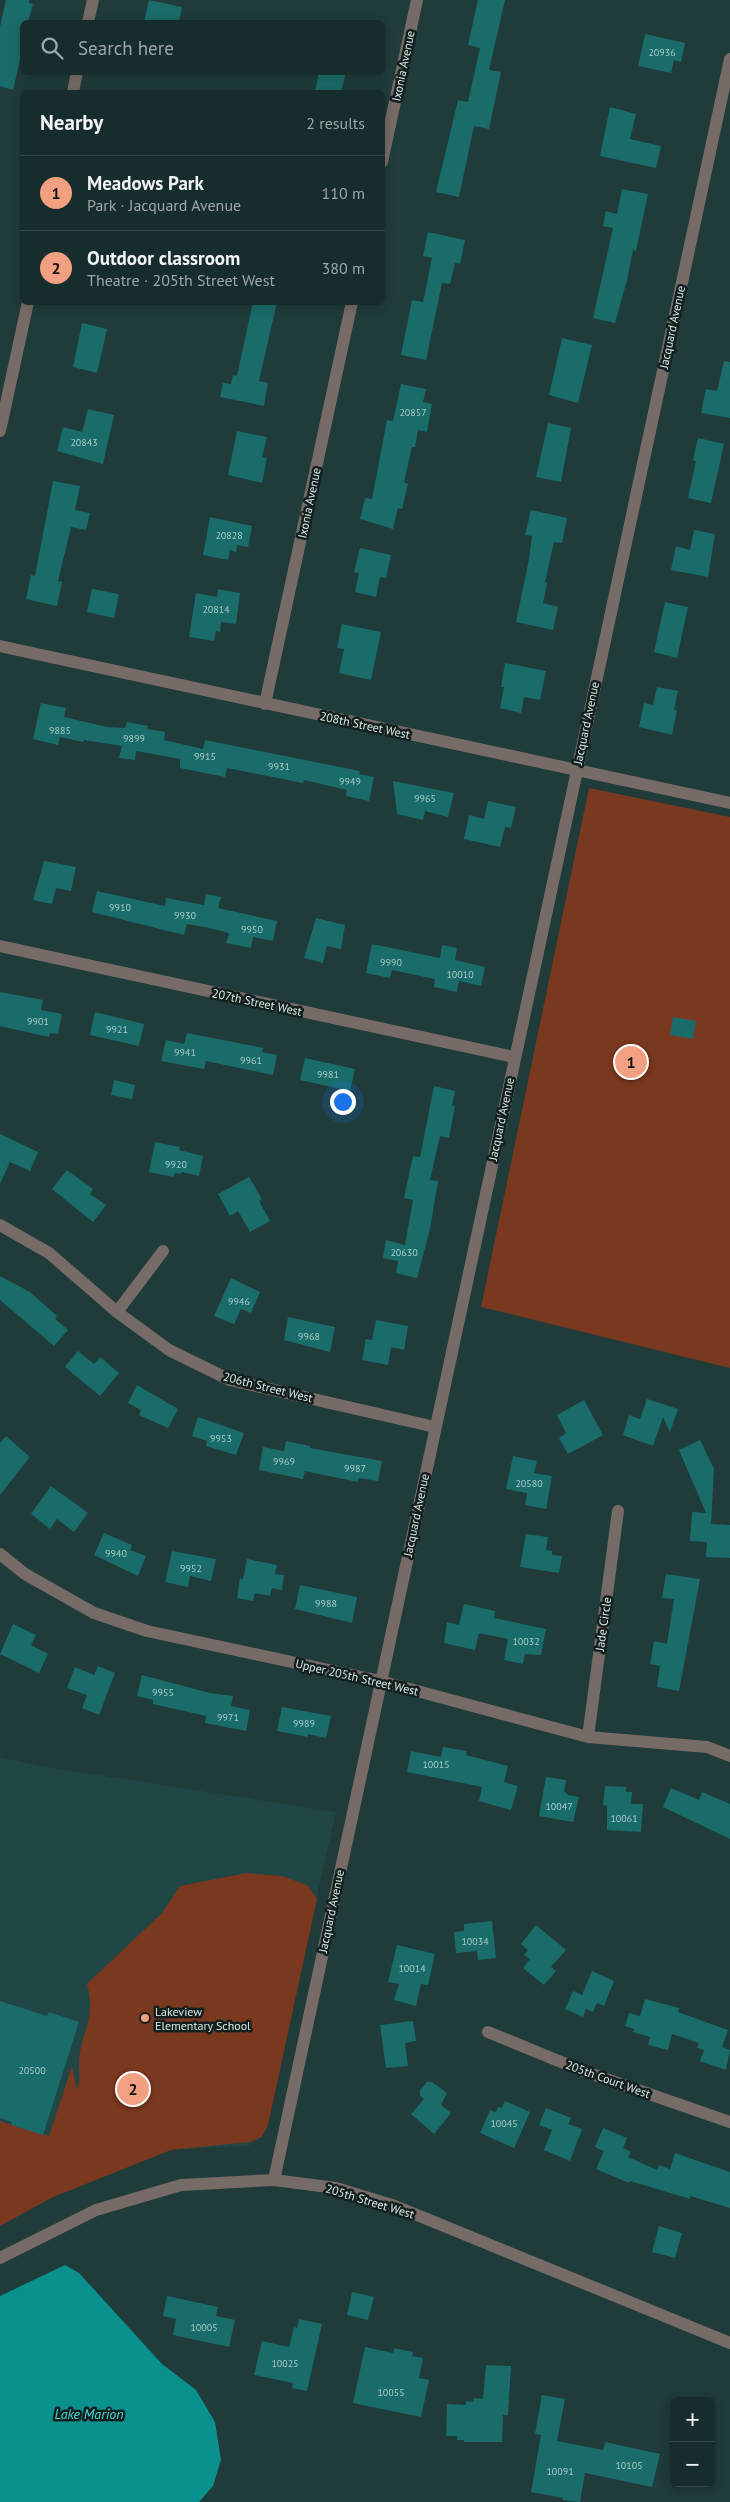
<!DOCTYPE html>
<meta charset="utf-8">
<style>
:root{--surface:#172c2c;--page:#243838;--text:#f1f3f6;--muted:#9ea7a9;--line:#364848;--accent:#f2a081}
body{margin:0;font-family:"PT Sans",sans-serif;background:var(--page);color:var(--text)}
.controls{position:absolute;right:15px;bottom:15px;display:grid;overflow:hidden;border-radius:8px;box-shadow:0 2px 12px #0003}
.controls button{width:45px;height:45px;display:grid;place-items:center;padding:0;border:0;border-bottom:1px solid var(--line);background:var(--surface);color:var(--text);font:25px sans-serif}
.you{position:absolute;left:342px;top:1101px;width:18px;height:18px;margin:-12px;border:4px solid #fff;border-radius:50%;background:#1a73e8;box-shadow:0 0 0 8px #1a73e833}
.badge{display:grid;place-items:center;width:32px;height:32px;border-radius:50%;background:var(--accent);color:#111;font-size:16px;font-weight:700}
.pin{position:absolute;translate:-50% -50%;border:2px solid #fff;box-shadow:0 1px 5px #0006}
.list{margin:0;padding:0;list-style:none}
h2{display:flex;justify-content:space-between;align-items:center;height:65px;margin:0;padding:0 20px;font-size:21px}
h2 small{font-size:16px;font-weight:400;color:var(--muted)}
.list li{display:grid;grid-template-columns:32px 1fr auto;gap:15px;align-items:center;box-sizing:border-box;height:75px;padding:0 20px;border-top:1px solid var(--line)}
.list b{display:block;font-size:19px;white-space:nowrap}
.list p{margin:0;font-size:16px;white-space:nowrap;color:var(--muted)}
.list em{font-size:16px;font-style:normal;color:var(--muted)}
.icon{flex:none;width:28px;height:28px;fill:none;stroke:currentColor;stroke-width:2;stroke-linecap:round;stroke-linejoin:round}
.map{position:relative;flex:none;width:730px;height:2502px;overflow:hidden}
.search{position:absolute;background:var(--surface);box-shadow:0 2px 12px #0003;left:20px;top:20px;width:365px;height:55px;display:flex;align-items:center;gap:12px;box-sizing:border-box;padding:0 18px;border-radius:8px;color:var(--muted);font-size:19px}
.panel{position:absolute;background:var(--surface);box-shadow:0 2px 12px #0003;left:20px;top:90px;width:365px;height:215px;border-radius:8px}
.map>svg:first-child{display:block}
</style>
<div class="map">
<svg width="730" height="2502" viewBox="0 0 730 2502">
<rect width="100%" height="100%" fill="#1f3b3a"/>
<path fill="#204645" d="M0 1757 41 1766 336 1812 262 2137 248 2146 171 2150 53 2197 0 2226Z"/>
<path fill="#7a381e" d="M589 788 730 817V1368L481 1307Z
M246 1873 282 1876 307 1885 317 1899 268 2125 262 2137 250 2142 171 2150 53 2197 0 2226V2121L49 2136 72 2066 77 2090C82 2078 77 2065 80 2052 86 2022 95 2017 87 1984L162 1913 180 1886Z"/>
<path fill="#0a908d" d="M65 2265 79 2273 162 2364 196 2390 215 2422 221 2460 213 2486 199 2502H0V2296Z"/>
<path fill="#1a6c6a" d="M6 0H29V3L33 4 28 22H22V51L13 90 0 86V27Z
M149 0 182 7 179 22H144Z
M478 0H505L489 70 501 72 489 129 474 126 459 197 436 192 458 100 468 102 480 48 468 45Z
M645 34 685 43 681 62 674 60 671 73 638 66Z
M319 72H346L341 92H315Z
M610 107 636 114 630 139 661 146 656 168 600 156Z
M622 189 648 194 636 251 633 250 627 280 615 323 593 318 613 228 603 226 606 211 617 214Z
M428 232 465 240 460 264 455 263 450 284 442 283 426 360 401 355 412 300 423 302 432 258 423 256Z
M253 302H277L259 381 268 383 264 406 220 397 223 383 231 384 233 375 237 376Z
M82 323 107 329 97 373 73 367Z
M562 338 592 345 578 403 549 395Z
M724 361 730 362V418L701 413 706 389 717 391Z
M401 384 426 389 423 402 432 404 427 432 418 430 415 447H412L404 482 408 484 402 509 398 508 393 529 360 519 365 498 372 499 387 420 393 421Z
M88 409 114 415 103 464 57 451 63 427 82 432Z
M548 423 571 428 561 482 536 477Z
M237 431 267 437 262 457 267 458 262 483 228 475Z
M698 438 724 444 711 503 688 498 696 461 693 460Z
M53 481 80 486 75 510 90 513 86 530 71 527 58 581 62 582 57 606 26 599 31 575 35 576Z
M531 510 567 518 562 543 554 542 545 582 547 583 543 603 558 607 553 630 516 622 529 559 532 536 525 535Z
M210 517 252 526 248 547 237 545 236 552 230 550 228 560 203 555Z
M694 530 715 534 708 577 671 570 676 546 690 550Z
M360 548 391 555 386 578 380 577 376 597 355 592 359 573 354 572Z
M92 589 119 594 114 618 87 612Z
M218 589 240 593 236 624 221 622 220 632 216 631 214 641 189 637 196 593 217 597Z
M665 602 688 607 677 658 654 652Z
M342 624 381 632 371 680 339 673 344 649 337 648Z
M505 663 546 671 540 700 524 697 521 713 500 708 504 687H501Z
M657 687 678 691 674 710H677L672 735 639 727 644 703 653 705Z
M41 703 66 708 64 717 107 727 125 728 127 722 148 726 147 729 165 732 164 740 203 749 205 740 360 771 359 774 374 777 369 801 346 796 347 790 304 780 303 783 227 768 225 777 180 768V759L136 751 135 760 119 758 122 746 84 740 83 742 60 737 58 745 33 739Z
M393 781 454 793 448 817 425 811 423 820 397 814Z
M488 801 516 807 511 828 505 827 500 847 464 839 469 815 484 819Z
M44 861 76 867 71 891 56 888 52 904 33 900Z
M97 891 165 906 166 898 204 905 206 894 221 897 218 908 277 921 273 941 253 937 251 948 226 943 229 933 205 927 187 924 184 935 92 912Z
M316 918 345 925 341 949 327 946 323 963 304 958Z
M372 944 440 958 442 945 457 948 455 960 485 967 481 986 459 981 457 992 434 987 435 979 392 970 390 978 366 973Z
M0 992 43 1000 41 1010 62 1014 58 1034 50 1033 49 1037 0 1026Z
M95 1012 144 1024 139 1046 90 1035Z
M673 1017 696 1021 693 1039 670 1035Z
M187 1033 263 1048 262 1052 277 1055 273 1075 206 1061 204 1069 161 1061 166 1040 184 1044Z
M305 1058 355 1069 350 1091 300 1080Z
M114 1080 135 1085 132 1099 111 1095Z
M434 1086 455 1091 452 1106H455L449 1138 440 1136 430 1180 438 1181 430 1229 417 1278 396 1273 398 1261 383 1258 386 1240 405 1245 413 1200 404 1198 413 1156 420 1157Z
M0 1134 38 1152 30 1171 10 1162 0 1184Z
M155 1142 180 1147 179 1150 203 1156 199 1176 182 1172 181 1174 175 1173 174 1177 149 1172Z
M67 1170 93 1189 90 1194 106 1205 93 1222 52 1189Z
M249 1177 262 1199 259 1201 270 1221 250 1232 238 1211 230 1216 218 1194Z
M0 1276 30 1292 57 1316 55 1319 68 1330 54 1346 0 1300Z
M231 1278 260 1292 251 1313 241 1309 234 1324 214 1316Z
M288 1317 335 1327 330 1352 284 1340Z
M376 1320 408 1326 404 1350 391 1347 388 1365 362 1360 366 1339 372 1340Z
M78 1351 94 1364 100 1357 119 1373 100 1396 65 1367Z
M137 1385 178 1409 168 1428 139 1415 141 1410 128 1403Z
M647 1399 678 1409 670 1432 663 1417 653 1446 623 1435 629 1415 640 1419Z
M584 1400 603 1435 568 1454 559 1438 566 1433 557 1415Z
M198 1417 244 1433 236 1455 206 1446 207 1441 192 1436Z
M6 1436 30 1457 0 1495V1443Z
M700 1440 714 1469 711 1524 730 1525V1558L706 1557 707 1542 690 1541 692 1512 706 1513 679 1450Z
M286 1441 310 1446V1448L382 1461 378 1481 359 1478 358 1482 305 1471 303 1479 259 1470 263 1447 284 1451Z
M513 1456 537 1461 534 1473 552 1476 546 1509 525 1505 527 1493 506 1489Z
M51 1486 88 1513 74 1532 57 1519 50 1529 31 1514Z
M104 1533 132 1545 130 1550 146 1556 138 1576 94 1555Z
M526 1534 548 1537 546 1550 552 1551V1555L562 1556 559 1573 520 1567Z
M172 1551 216 1559 211 1581 190 1576 188 1587 165 1582Z
M247 1559 277 1565 275 1574 284 1575 282 1590 272 1588 270 1596 255 1593 253 1601 237 1598 240 1578 243 1579Z
M666 1574 700 1579 679 1691 657 1687 660 1666 650 1664 654 1641 667 1644 674 1599 662 1598Z
M300 1585 357 1597 352 1623 295 1609Z
M464 1604 495 1611 494 1618 546 1629 541 1655 525 1654 523 1664 504 1660 508 1639 479 1633 475 1650 444 1643 447 1622 459 1625Z
M13 1624 36 1635 31 1645 48 1654 39 1673 0 1654Z
M98 1666 115 1673 99 1715 82 1708 87 1695 67 1688 75 1667 94 1675Z
M142 1675 210 1693 233 1696 231 1706 250 1710 246 1731 205 1723 206 1716 153 1704V1700L137 1696Z
M282 1707 331 1716 326 1738 308 1734V1737L277 1731Z
M443 1747 467 1751 466 1755 508 1766 504 1782 518 1786 511 1810 479 1801 482 1787 407 1772 411 1751 441 1757Z
M546 1777 566 1780 564 1791 568 1795 579 1797 573 1822 539 1816Z
M605 1786 626 1787V1792H632L631 1804H643L641 1832 607 1830V1806L603 1805Z
M671 1788 699 1800 702 1792 730 1804V1839L663 1807Z
M492 1921 496 1958 478 1960 477 1951 456 1953 454 1932 464 1931V1924Z
M536 1925 566 1950 551 1967 556 1971 544 1985 523 1968 530 1959 524 1955 528 1950 521 1944Z
M397 1945 435 1954 428 1985 421 1984 416 2006 394 2000 399 1984 388 1982Z
M592 1971 614 1981 604 2006 597 2003 593 2012 586 2009 583 2017 565 2009 573 1991 582 1995Z
M645 1999 679 2008 678 2012 728 2030 722 2047 730 2050 726 2070 700 2061 704 2050 697 2048 699 2043 672 2034 668 2050 648 2045 650 2037 633 2032 634 2029 625 2026 629 2013 640 2016Z
M0 2001 47 2016 49 2012 79 2022 43 2135 11 2125 12 2122 0 2118Z
M413 2021 416 2041 405 2043 408 2066 386 2068 380 2025Z
M427 2082H432L447 2093 441 2105 451 2113 434 2134 411 2114 424 2099 420 2096V2090Z
M505 2101 530 2112 514 2148 480 2133 490 2110 496 2112 498 2107 502 2108Z
M546 2108 571 2118 568 2124 582 2129 570 2161 544 2150 552 2130 539 2125Z
M603 2128 627 2138 623 2148 631 2152 628 2157 657 2170 659 2165 670 2169 675 2153 730 2172V2208L690 2196V2199L630 2181 629 2183 596 2169 604 2151 595 2147Z
M659 2226 682 2233 675 2258 652 2252Z
M352 2292 374 2297 368 2320 347 2315Z
M167 2296 218 2307 216 2316 235 2320 229 2347 173 2335 176 2319 163 2316Z
M299 2319 322 2324 307 2391 292 2388 293 2383 254 2375 262 2341 289 2347 294 2327 297 2328Z
M365 2347 393 2353 394 2348 413 2352 412 2356 423 2358 419 2378 429 2380 421 2417 353 2403Z
M486 2365 511 2366 508 2415H503L502 2442H464V2440H457V2436H446L447 2404 466 2405V2401L473 2402 474 2398 483 2399Z
M542 2395 565 2399 557 2441 603 2450 605 2442 660 2454 652 2487 585 2473 580 2502 563 2500V2498L531 2492 541 2435 535 2434Z"/>
<g fill="none" stroke-linecap="round" stroke-linejoin="round">
<path stroke="#766b67" stroke-width="12" d="M88 22 93 0
M73 92 77 72
M382 162 417 0
M0 431 28 302
M0 646 730 803
M265 704 352 302
M0 946 514 1057
M0 1225 49 1253 117 1312 169 1350 230 1380 435 1427
M117 1312 163 1251
M0 1554 25 1574 94 1613 147 1631 380 1681 588 1737 707 1747 730 1756
M588 1737 618 1511
M488 2032 583 2071 730 2122"/>
<path stroke="#766b67" stroke-width="12" d="M274 2180 730 59
M0 2258 96 2210 181 2185 274 2180 336 2188 395 2206 730 2343"/>
</g>
<circle fill="#f2a081" stroke="#131f1f" stroke-width="2" cx="145" cy="2018" r="5"/>
<g text-anchor="middle" dominant-baseline="central" stroke-width="5" stroke-linejoin="round" paint-order="stroke">
<g font-size="10" fill="#a9cac8">
<text x="662" y="52">20936</text>
<text x="413" y="412">20857</text>
<text x="84" y="442">20843</text>
<text x="229" y="535">20828</text>
<text x="216" y="609">20814</text>
<text x="60" y="730">9885</text>
<text x="134" y="738">9899</text>
<text x="205" y="756">9915</text>
<text x="279" y="766">9931</text>
<text x="350" y="781">9949</text>
<text x="425" y="798">9965</text>
<text x="120" y="907">9910</text>
<text x="185" y="915">9930</text>
<text x="252" y="929">9950</text>
<text x="391" y="962">9990</text>
<text x="460" y="974">10010</text>
<text x="38" y="1021">9901</text>
<text x="117" y="1029">9921</text>
<text x="185" y="1052">9941</text>
<text x="251" y="1060">9961</text>
<text x="328" y="1074">9981</text>
<text x="176" y="1164">9920</text>
<text x="404" y="1252">20630</text>
<text x="239" y="1301">9946</text>
<text x="309" y="1336">9968</text>
<text x="221" y="1438">9953</text>
<text x="284" y="1461">9969</text>
<text x="355" y="1468">9987</text>
<text x="529" y="1483">20580</text>
<text x="116" y="1553">9940</text>
<text x="191" y="1568">9952</text>
<text x="326" y="1603">9988</text>
<text x="526" y="1641">10032</text>
<text x="163" y="1692">9955</text>
<text x="228" y="1717">9971</text>
<text x="304" y="1723">9989</text>
<text x="436" y="1764">10015</text>
<text x="559" y="1806">10047</text>
<text x="624" y="1818">10061</text>
<text x="475" y="1941">10034</text>
<text x="412" y="1968">10014</text>
<text x="32" y="2070">20500</text>
<text x="504" y="2123">10045</text>
<text x="204" y="2327">10005</text>
<text x="285" y="2363">10025</text>
<text x="391" y="2392">10055</text>
<text x="629" y="2465">10105</text>
<text x="560" y="2471">10091</text>
</g>
<g font-size="12" fill="#d9e9e8" stroke="#131f1f">
<text transform="translate(403 66) rotate(-78)">Ixonia Avenue</text>
<text transform="translate(672 327) rotate(-78)">Jacquard Avenue</text>
<text transform="translate(309 503) rotate(-78)">Ixonia Avenue</text>
<text transform="translate(586 723) rotate(-78)">Jacquard Avenue</text>
<text transform="translate(365 725) rotate(12)">208th Street West</text>
<text transform="translate(257 1002) rotate(12)">207th Street West</text>
<text transform="translate(501 1119) rotate(-78)">Jacquard Avenue</text>
<text transform="translate(268 1387) rotate(14)">206th Street West</text>
<text transform="translate(416 1515) rotate(-78)">Jacquard Avenue</text>
<text transform="translate(603 1624) rotate(-82)">Jade Circle</text>
<text transform="translate(357 1677) rotate(13)">Upper 205th Street West</text>
<text transform="translate(331 1911) rotate(-78)">Jacquard Avenue</text>
<text transform="translate(608 2079) rotate(20)">205th Court West</text>
<text transform="translate(370 2201) rotate(17)">205th Street West</text>
</g>
<g font-size="12" fill="#d9e9e8" stroke="#131f1f" text-anchor="start">
<text x="155" y="2011">Lakeview<tspan x="155" dy="14">Elementary School</tspan></text>
</g>
<g font-size="14" font-style="italic" fill="#41dad5" stroke="#131f1f">
<text x="89" y="2414">Lake Marion</text>
</g>
</g>
</svg>
<div class="controls">
<button>+</button>
<button>−</button>
</div>
<div class="you"></div>
<div class="pin badge" style="left:631px;top:1062px">1</div>
<div class="pin badge" style="left:133px;top:2089px">2</div>
<div class="search"><svg class="icon" aria-label="search" viewBox="0 0 24 24"><circle cx="10" cy="10" r="6"/><path d="M15 15l6 6"/></svg>Search here</div>
<section class="panel">
<h2>Nearby<small>2 results</small></h2>
<ul class="list">
<li><span class="badge">1</span><div><b>Meadows Park</b><p>Park · Jacquard Avenue</p></div><em>110 m</em></li>
<li><span class="badge">2</span><div><b>Outdoor classroom</b><p>Theatre · 205th Street West</p></div><em>380 m</em></li>
</ul>
</section>
</div>
